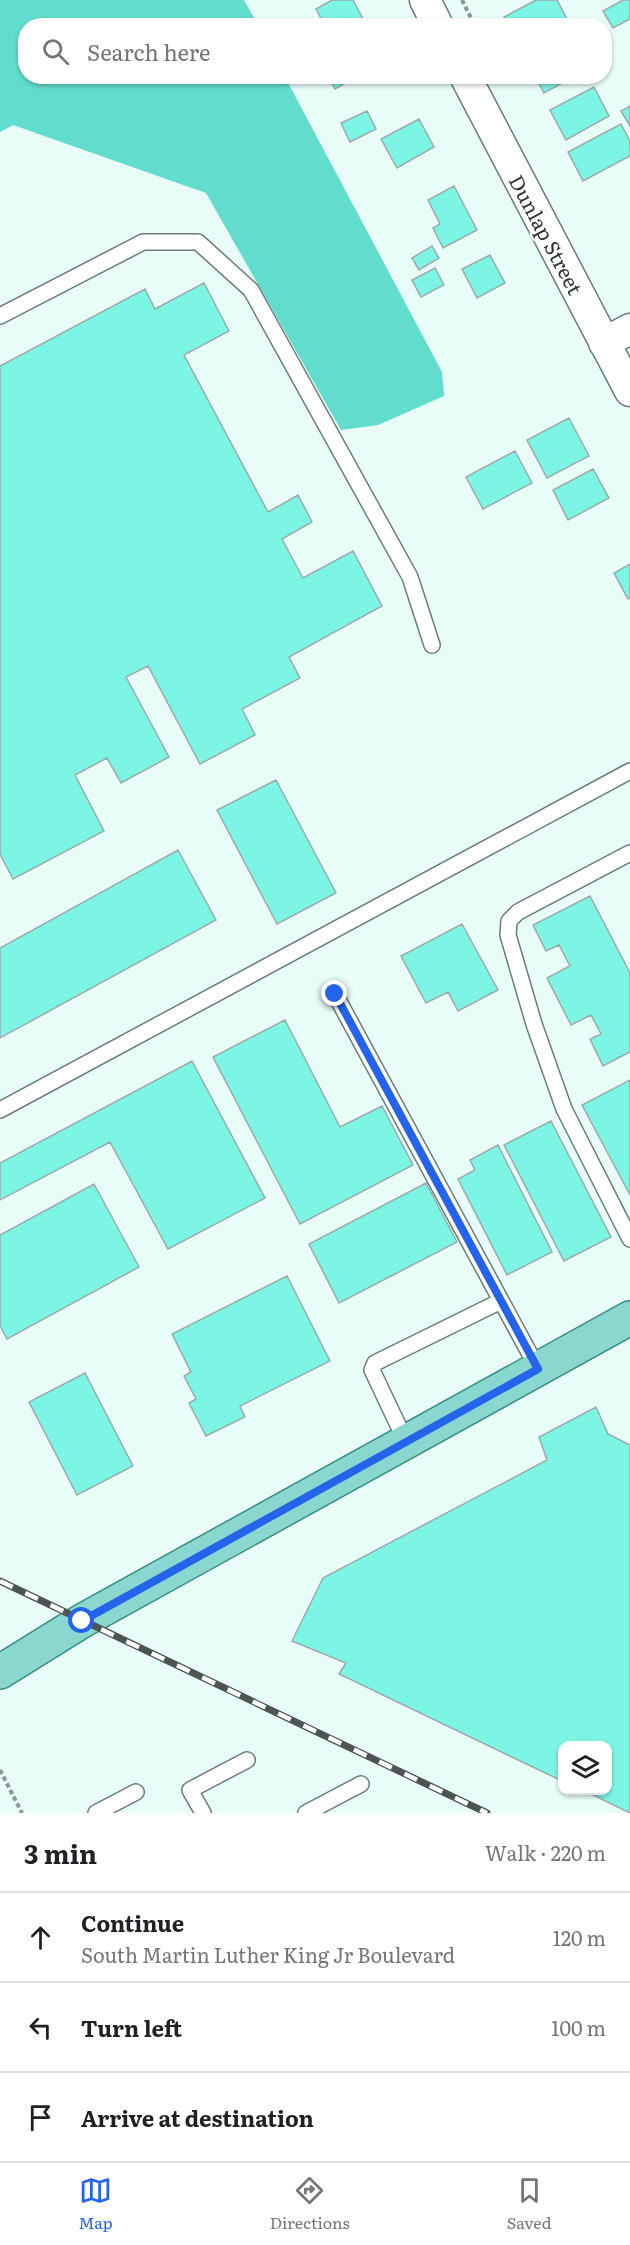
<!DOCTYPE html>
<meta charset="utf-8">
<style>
:root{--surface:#fff;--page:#f2f2f2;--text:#202124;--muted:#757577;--line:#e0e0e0;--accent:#2563eb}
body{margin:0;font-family:Literata,serif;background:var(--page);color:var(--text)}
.controls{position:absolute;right:18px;bottom:18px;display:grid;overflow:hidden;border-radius:12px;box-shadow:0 2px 4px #0004}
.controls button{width:54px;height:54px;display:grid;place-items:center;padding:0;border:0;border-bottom:2px solid var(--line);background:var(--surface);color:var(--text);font:30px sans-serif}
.stop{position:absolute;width:18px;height:18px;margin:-14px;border:4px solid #2563eb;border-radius:50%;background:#fff}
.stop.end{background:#2563eb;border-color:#fff;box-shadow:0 2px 6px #0008}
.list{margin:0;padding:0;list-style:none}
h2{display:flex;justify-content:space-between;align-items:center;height:78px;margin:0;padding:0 24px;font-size:26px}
h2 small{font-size:20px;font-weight:400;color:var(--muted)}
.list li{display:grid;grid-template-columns:39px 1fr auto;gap:18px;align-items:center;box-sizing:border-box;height:90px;padding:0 24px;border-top:2px solid var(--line)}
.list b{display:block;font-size:22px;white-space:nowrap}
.list p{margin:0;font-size:20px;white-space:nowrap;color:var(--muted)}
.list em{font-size:20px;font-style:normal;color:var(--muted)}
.icon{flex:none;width:33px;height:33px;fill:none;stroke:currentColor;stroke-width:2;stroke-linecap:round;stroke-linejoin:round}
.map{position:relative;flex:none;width:630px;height:1813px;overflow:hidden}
.search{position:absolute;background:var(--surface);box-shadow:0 2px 4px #0004;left:18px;right:18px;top:18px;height:66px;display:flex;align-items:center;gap:15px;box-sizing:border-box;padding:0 21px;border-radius:24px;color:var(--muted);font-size:22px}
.sheet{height:348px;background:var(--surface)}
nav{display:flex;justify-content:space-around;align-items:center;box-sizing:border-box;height:84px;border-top:2px solid var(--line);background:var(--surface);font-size:16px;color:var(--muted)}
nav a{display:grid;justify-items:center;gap:3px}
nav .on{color:var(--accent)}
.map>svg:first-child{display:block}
</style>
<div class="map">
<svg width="630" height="1813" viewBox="0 0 630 1813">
<rect width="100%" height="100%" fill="#e8fcf8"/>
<path fill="#62dccc" d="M0 0H244L258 25 26 26V76L285 77 442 372 444 396 378 425 341 430 206 193 13 125 0 132Z"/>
<path fill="#7cf5e4" stroke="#9aaca9" stroke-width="1.5" d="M332 0H353L363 19 350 26H325L316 9Z
M536 0H557L567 19 554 26H508L504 17Z
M623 0H630V19L613 28 603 11Z
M328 76H358L335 89Z
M535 76H575L544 93Z
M594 87 609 116 566 140 550 110Z
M630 106V126L621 111Z
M367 111 376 129 350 142 341 123Z
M419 119 434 147 397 168 381 139Z
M621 124 630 141V156L583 181 568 152Z
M454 186 477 230 443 248 433 228 440 224 428 200Z
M432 246 439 258 419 270 412 258Z
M490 255 505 283 477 298 462 269Z
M435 268 444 285 421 297 412 280Z
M204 283 229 331 184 355 268 512 298 495 312 522 282 539 303 578 353 551 382 606 289 657 300 678 242 709 255 735 200 764 148 666 126 677 169 757 121 783 107 758 75 775 104 831 13 879 0 854V366L145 289 155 309Z
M569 418 589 456 547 478 527 440Z
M515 451 532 483 483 509 466 477Z
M593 469 609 498 568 520 553 490Z
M630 564V598L628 599 614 573Z
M276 780 336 893 277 924 217 810Z
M178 850 216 920 0 1038V948Z
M590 896 630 973V1052L603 1066 590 1039 601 1034 591 1015 571 1025 547 978 570 966 559 945 546 951 533 925Z
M462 924 498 990 458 1011 448 992 426 1003 401 956Z
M285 1020 340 1127 382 1106 413 1165 300 1224 213 1057Z
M192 1061 265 1198 168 1249 110 1142 0 1200V1163Z
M630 1080V1195L582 1105Z
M551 1121 611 1237 564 1261 504 1145Z
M498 1145 552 1252 507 1275 458 1179 475 1170 470 1160Z
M426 1183 457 1242 339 1303 309 1244Z
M94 1184 139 1267 7 1339 0 1326V1235Z
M287 1276 330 1361 240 1406 245 1417 206 1436 189 1403 196 1399 184 1376 191 1372 172 1334Z
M85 1373 133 1466 77 1495 29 1402Z
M596 1407 608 1434 630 1445V1813L583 1790H608V1746H562V1781L339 1674 346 1663 292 1641 323 1578 547 1460 539 1437Z"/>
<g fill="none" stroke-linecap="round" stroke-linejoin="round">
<defs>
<path id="service" d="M0 316 143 242H198L251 290 410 577 432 645
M630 853 518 912 509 921 508 935 534 1024 564 1109 630 1239
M335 994 538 1369
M0 1110 630 771
M406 1442 372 1370 375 1363 501 1301
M96 1813 136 1792
M203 1813 190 1790 247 1760
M306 1813 361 1784"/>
<path id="minor" d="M425 0 438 26
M465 76 630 391
M604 343 630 329"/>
<path id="primary" d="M0 1672 82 1621 630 1318"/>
</defs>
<use href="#service" stroke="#6b7d7a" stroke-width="18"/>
<use href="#minor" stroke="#6b7d7a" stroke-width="33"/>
<use href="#primary" stroke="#368d83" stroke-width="36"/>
<path stroke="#8b9996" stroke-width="4" stroke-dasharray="4.5 3" stroke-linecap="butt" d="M462 0 475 26
M0 1770 22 1813"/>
<use href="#service" stroke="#fff" stroke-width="15"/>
<use href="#minor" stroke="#fff" stroke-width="30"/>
<use href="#primary" stroke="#89d7ce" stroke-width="33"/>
<defs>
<path id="rail" d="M0 1581 487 1813"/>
</defs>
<use href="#rail" stroke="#4c5554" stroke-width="7"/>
<use href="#rail" stroke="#fff" stroke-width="4.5" stroke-dasharray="14" stroke-linecap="butt"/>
</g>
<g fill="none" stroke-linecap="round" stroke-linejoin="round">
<path stroke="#2563eb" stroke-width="8" d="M82 1621 538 1369 335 994"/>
</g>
<g text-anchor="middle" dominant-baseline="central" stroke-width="4.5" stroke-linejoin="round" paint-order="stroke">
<g font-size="20" fill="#2e3534" stroke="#fff">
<text transform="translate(547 234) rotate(62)">Dunlap Street</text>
</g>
</g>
</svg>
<div class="controls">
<button><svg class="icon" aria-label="layers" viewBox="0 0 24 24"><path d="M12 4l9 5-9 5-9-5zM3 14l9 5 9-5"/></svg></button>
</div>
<div class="stop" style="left:82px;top:1621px"></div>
<div class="stop end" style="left:335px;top:994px"></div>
<div class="search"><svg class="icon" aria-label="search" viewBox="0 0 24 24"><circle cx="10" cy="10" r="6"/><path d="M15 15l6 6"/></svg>Search here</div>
</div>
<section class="sheet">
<h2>3 min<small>Walk · 220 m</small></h2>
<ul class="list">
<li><svg class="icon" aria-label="ahead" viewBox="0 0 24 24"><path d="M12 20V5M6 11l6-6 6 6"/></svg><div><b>Continue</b><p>South Martin Luther King Jr Boulevard</p></div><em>120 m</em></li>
<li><svg class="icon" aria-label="left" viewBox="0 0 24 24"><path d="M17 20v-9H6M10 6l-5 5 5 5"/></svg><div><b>Turn left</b></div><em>100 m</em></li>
<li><svg class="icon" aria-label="arrive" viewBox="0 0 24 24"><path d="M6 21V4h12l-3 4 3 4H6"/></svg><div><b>Arrive at destination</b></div></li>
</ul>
</section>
<nav>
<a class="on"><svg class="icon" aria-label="map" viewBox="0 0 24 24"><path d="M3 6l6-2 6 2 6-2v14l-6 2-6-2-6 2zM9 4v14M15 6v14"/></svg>Map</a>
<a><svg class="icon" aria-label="directions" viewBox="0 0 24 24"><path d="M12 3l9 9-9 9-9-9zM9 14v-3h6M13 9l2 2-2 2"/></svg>Directions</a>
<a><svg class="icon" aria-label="saved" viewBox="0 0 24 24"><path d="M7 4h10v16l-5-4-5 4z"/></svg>Saved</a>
</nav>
